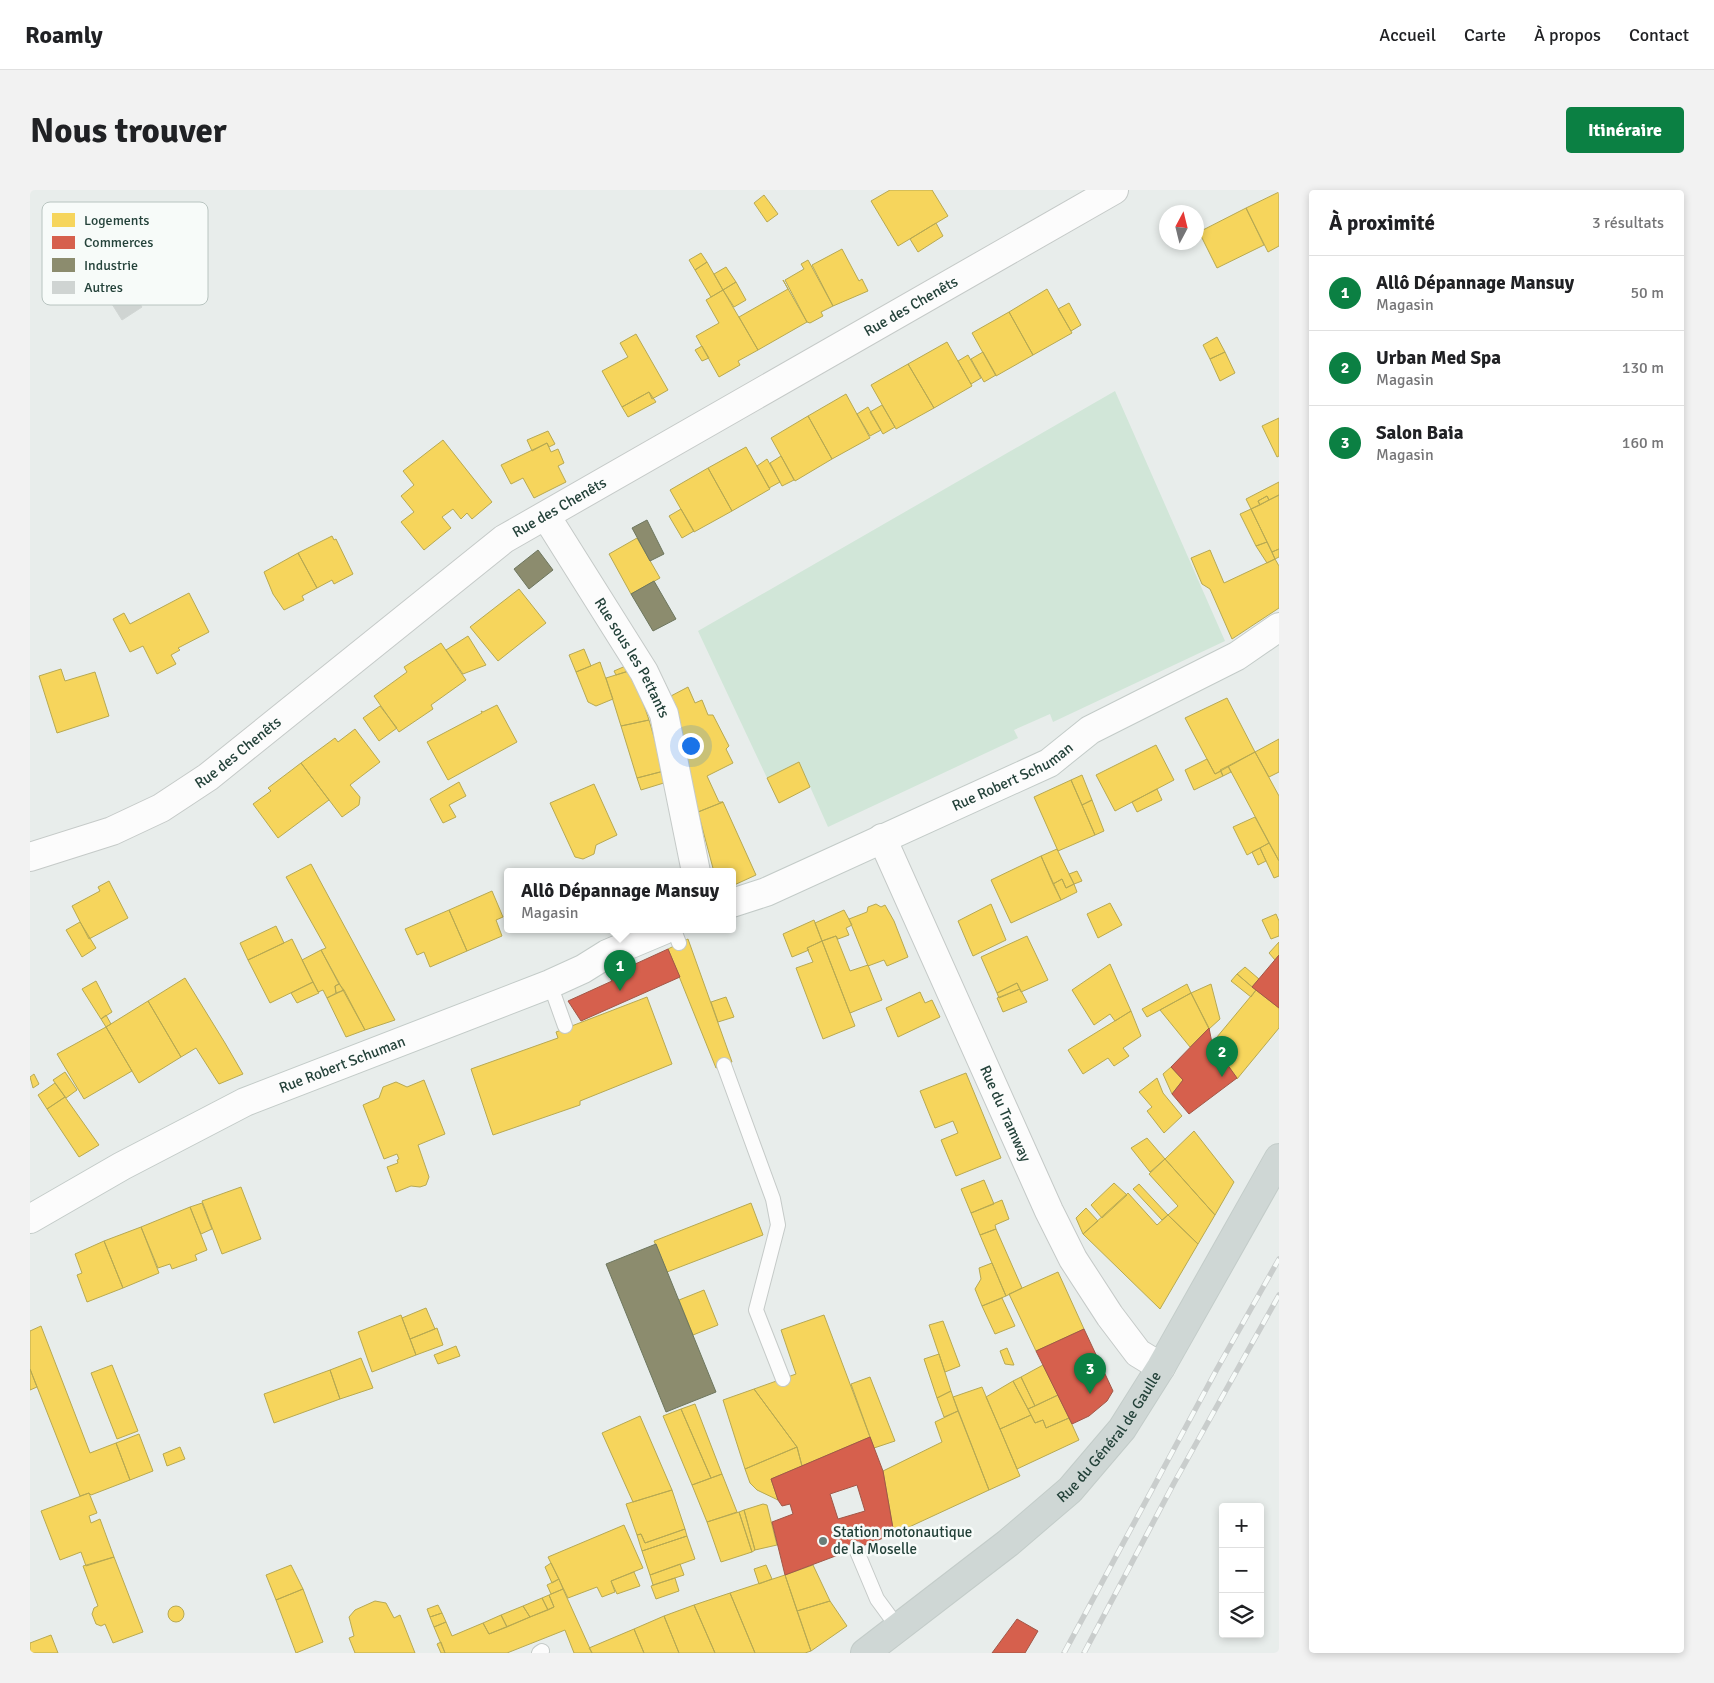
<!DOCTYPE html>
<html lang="fr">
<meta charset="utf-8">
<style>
:root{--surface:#fff;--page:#f2f2f2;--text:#202124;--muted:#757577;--line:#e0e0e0;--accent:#0b8043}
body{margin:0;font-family:Signika,sans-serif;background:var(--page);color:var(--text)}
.controls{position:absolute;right:15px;bottom:15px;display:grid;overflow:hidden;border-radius:5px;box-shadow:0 2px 8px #0003}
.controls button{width:45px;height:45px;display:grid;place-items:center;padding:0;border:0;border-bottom:1px solid var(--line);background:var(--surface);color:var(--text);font:25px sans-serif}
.compass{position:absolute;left:1129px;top:15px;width:45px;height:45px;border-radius:50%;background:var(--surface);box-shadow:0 2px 8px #0003;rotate:7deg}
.you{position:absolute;left:660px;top:555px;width:18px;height:18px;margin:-12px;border:4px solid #fff;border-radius:50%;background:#1a73e8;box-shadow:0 0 0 8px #1a73e833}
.badge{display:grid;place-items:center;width:32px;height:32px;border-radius:50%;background:var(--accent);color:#fff;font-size:16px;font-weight:700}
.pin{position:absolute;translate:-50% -41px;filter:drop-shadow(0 1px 2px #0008)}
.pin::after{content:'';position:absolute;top:26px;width:18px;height:15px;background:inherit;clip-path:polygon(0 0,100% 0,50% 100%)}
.popup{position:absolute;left:474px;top:678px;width:232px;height:65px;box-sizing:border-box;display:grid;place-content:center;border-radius:5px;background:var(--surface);filter:drop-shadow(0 1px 4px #0005);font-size:16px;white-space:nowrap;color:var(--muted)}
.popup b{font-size:19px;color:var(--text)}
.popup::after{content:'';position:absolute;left:50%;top:100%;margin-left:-10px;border:10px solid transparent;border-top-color:var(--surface)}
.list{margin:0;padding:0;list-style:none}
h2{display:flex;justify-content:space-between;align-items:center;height:65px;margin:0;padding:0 20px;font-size:21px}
h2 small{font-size:16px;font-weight:400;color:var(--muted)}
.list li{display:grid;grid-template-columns:32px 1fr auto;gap:15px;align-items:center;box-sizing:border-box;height:75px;padding:0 20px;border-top:1px solid var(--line)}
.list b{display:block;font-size:19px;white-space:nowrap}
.list p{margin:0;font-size:16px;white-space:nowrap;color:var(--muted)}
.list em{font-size:16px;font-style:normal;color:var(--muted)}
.icon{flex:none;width:28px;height:28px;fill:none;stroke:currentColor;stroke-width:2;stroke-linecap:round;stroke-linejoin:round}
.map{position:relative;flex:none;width:1249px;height:1463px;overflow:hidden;border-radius:5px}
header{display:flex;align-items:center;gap:30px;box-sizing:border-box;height:70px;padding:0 25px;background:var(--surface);border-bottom:1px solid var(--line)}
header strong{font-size:24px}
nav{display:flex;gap:28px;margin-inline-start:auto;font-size:18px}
.intro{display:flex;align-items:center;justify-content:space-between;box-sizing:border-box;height:120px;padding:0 30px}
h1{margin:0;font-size:35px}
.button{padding:12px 22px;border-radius:5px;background:var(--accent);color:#fff;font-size:18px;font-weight:700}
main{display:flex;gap:30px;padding:0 30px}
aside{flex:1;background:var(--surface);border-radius:5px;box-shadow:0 2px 8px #0003}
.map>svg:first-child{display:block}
</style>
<header>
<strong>Roamly</strong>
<nav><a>Accueil</a><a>Carte</a><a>À propos</a><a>Contact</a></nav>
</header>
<div class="intro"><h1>Nous trouver</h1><a class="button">Itinéraire</a></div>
<main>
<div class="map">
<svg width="1249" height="1463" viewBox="0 0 1249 1463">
<rect width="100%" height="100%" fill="#e8edeb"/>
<path fill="#d1e6d8" d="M1085 201 1195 451 1023 532 1020 524 984 540 988 548 798 637 769 572 737 588 668 441Z"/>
<path fill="#f6d55c" stroke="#b7a952" d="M860 0H902L918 26 868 56 841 11Z
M1249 2V56L1238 62 1216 18Z
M734 5 748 24 737 32 724 13Z
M1216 18 1234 55 1187 78 1169 42Z
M906 33 913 46 888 62 880 49Z
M812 59 829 91 832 89 838 101 803 116 782 75Z
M671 63 677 72 665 80 659 70Z
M778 70 803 116 791 122 793 126 780 133 777 132 755 90 774 79 771 74Z
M677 72 693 100 681 107 665 80Z
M696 77 706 92 693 100 684 84Z
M753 90 777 132 728 160 709 127 758 99Z
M706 92 716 110 704 117 693 100Z
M1017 99 1042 143 1003 165 979 122Z
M693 100 728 160 708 171 710 175 689 187 666 146 689 133 676 110Z
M1039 113 1051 135 1041 141 1028 119Z
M979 122 1003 165 966 186 942 143Z
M606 144 638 200 622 209 619 202 592 217 572 181 598 167 590 153Z
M1187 147 1195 162 1180 169 1173 155Z
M917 152 942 196 904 218 878 174Z
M672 156 679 168 672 171 665 160Z
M953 162 966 185 954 192 941 169Z
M1195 162 1205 183 1190 191 1180 169Z
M938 165 951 188 941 194 928 171Z
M878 174 904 218 866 239 841 195Z
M619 202 626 212 598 227 592 217Z
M816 204 840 248 802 269 778 226Z
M852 215 865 237 853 244 840 222Z
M838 217 851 240 840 246 827 224Z
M778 226 802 269 765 291 741 248Z
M1249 228V266L1247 267 1232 236Z
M518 241 525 254 519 257 517 253 502 261 497 250Z
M413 250 462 312 442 329 437 323 431 329 423 319 412 327 421 338 394 360 371 332 384 322 371 306 384 295 373 281Z
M517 253 521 262 528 259 534 273 528 276 536 292 504 308 493 288 481 294 471 275Z
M716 257 740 299 702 321 678 278Z
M751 266 764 290 752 296 740 273Z
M737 269 750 292 739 298 727 276Z
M678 278 702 321 664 342 640 300Z
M1249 292V305L1239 310 1237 306 1228 311 1230 315 1221 319 1216 309Z
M1249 305V359L1242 362 1221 319Z
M1237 306 1239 310 1230 315 1228 311Z
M651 319 664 341 652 348 639 326Z
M1221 319 1237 352 1226 356 1210 324Z
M302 346 304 350 306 349 323 384 304 394 302 390 287 398 268 363Z
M607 348 630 388 601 404 579 364Z
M1237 352 1245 369 1237 373 1226 356Z
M1249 359V367L1245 369 1242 362Z
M1180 360 1194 393 1245 369 1249 376V418L1202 449 1180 399 1172 394 1161 368Z
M268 363 287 398 272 406 274 410 254 420 243 404 234 382Z
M489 399 516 433 468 471 440 437Z
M159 403 179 442 148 458 150 460 141 465 146 474 127 484 113 456 100 462 83 429 94 423 100 434Z
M438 446 456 475 433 484 416 460Z
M411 453 436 490 401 515 403 519 369 542 344 506 377 482 374 477Z
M554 459 561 476 546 482 539 465Z
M570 472 583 509 566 516 558 512 546 482Z
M598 475 602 480 586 485 584 481Z
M31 479 35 491 65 482 79 526 27 543 9 486Z
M602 480 619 530 591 536 576 488Z
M658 497 665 513 672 510 678 525H683L699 556 696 559 703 573 677 586 689 612H693L668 622 639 507Z
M1197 508 1225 562 1185 584 1155 528Z
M467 515 487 552 418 590 397 552 452 523 451 521 453 522Z
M350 516 367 538 349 551 333 528Z
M619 530 634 581 607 588 591 536Z
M325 539 350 572 320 595 330 607 329 615 312 627 271 573 305 548 308 552Z
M1249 549V582L1239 587 1225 562Z
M1126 555 1144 590 1085 621 1066 585Z
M1225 562 1249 606V671L1198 576Z
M1177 569 1185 584 1191 581 1193 586 1164 600 1155 580Z
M769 572 780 597 749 613 737 588Z
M271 573 299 610 248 648 223 614 241 601 238 598Z
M1198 576 1201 582 1193 586 1190 580Z
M634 581 637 592 611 600 607 588Z
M1052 585 1062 610 1052 615 1041 590Z
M1041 590 1065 645 1028 661 1004 607Z
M429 592 436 606 419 615 426 627 413 633 400 609Z
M564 594 587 645 566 655 564 664 553 669 545 667 520 613Z
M1127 599 1132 610 1107 622 1102 612Z
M1062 610 1074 641 1065 645 1052 615Z
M693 612 726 685 702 696V682H684L668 622Z
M1225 627 1239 653 1217 665 1203 637Z
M1239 653 1249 671V686L1244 688 1230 658Z
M1230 658 1236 671 1228 675 1222 662Z
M1027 659 1044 694 1036 698 1032 689 1023 694 1011 666Z
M1011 666 1031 710 981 733 961 690Z
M281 674 289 689 365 830 335 840 291 760 296 758 256 687Z
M1047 681 1052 691 1044 694 1039 684Z
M1032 689 1036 698 1044 694 1047 702 1031 710 1023 694Z
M79 691 98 728 59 749 42 716 70 701 68 697Z
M462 701 473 727 466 730 472 746 437 761 419 720Z
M1080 713 1092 735 1068 748 1057 724Z
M846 714 851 717 855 715 864 731 878 767 857 776 854 770 838 776 819 729 837 722 838 717Z
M961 714 976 750 943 766 928 731Z
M419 720 437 761 400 777 394 762 387 765 375 739Z
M814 720 822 735 816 738 819 745 808 749 806 746 792 751 785 733Z
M1246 724 1249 731V746L1241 749 1232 730Z
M784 730 792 751 777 758 779 760 762 767 753 744Z
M50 732 66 758 52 767 36 740Z
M246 736 254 753 218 770 210 753Z
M806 746 820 781 838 775 852 810 820 823 792 751Z
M997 746 1018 790 991 802 987 793 967 803 951 767Z
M262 749 283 792 240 813 218 770Z
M658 749 702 872 686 878 638 759Z
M792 751 825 836 793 849 766 778 783 772 777 758Z
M1249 752V765L1245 770 1239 763Z
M291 760 309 794 305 796 306 803 297 808 293 800 288 802 272 770Z
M1080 774 1101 821 1085 831 1080 824 1064 835 1042 800Z
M1215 777 1229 789 1222 797 1207 784Z
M1207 784 1226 800 1221 807 1201 791Z
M155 788 195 853 213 884 189 894 166 858 151 867 118 811Z
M66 791 82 822 71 829 52 799Z
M283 792 289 803 267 813 261 803Z
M987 793 990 799 969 808 967 803Z
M309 794 314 800 306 803 305 796Z
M1157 794 1161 803 1117 827 1112 819Z
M1181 794 1190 829 1179 839 1161 803Z
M990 799 997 812 973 822 967 808Z
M314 800 335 840 316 847 297 808Z
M1226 800 1249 818V838L1207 889 1182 853Z
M890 802 895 813 902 810 910 827 868 847 856 818Z
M1161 803 1179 838 1160 857 1130 820Z
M617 807 642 874 550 911V915L463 945 441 879 528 848 526 842Z
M696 807 704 827 688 832 681 812Z
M118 811 151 867 109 893 76 837Z
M1101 821 1111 846 1093 858 1099 866 1084 876 1078 868 1053 884 1038 860Z
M76 825 81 834 76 837 71 829Z
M76 837 102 881 54 909 27 864Z
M1141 877 1153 890 1142 904 1133 884Z
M35 882 47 900 36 908 23 890Z
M936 883 971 968 926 986 911 950 928 943 923 931 905 938 890 901Z
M4 884 9 894 3 898 0 887Z
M1127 888 1133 903 1152 926 1134 943 1117 921 1122 917 1109 902Z
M394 890 415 944 388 955 399 987 396 995 390 997 381 996 366 1002 357 977 368 973 367 970 369 969 367 964 354 969 333 915 349 908 353 897 366 892 377 897Z
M25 893 35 907 17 919 8 905Z
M35 907 69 955 49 967 17 919Z
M1164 941 1204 992 1185 1025 1135 969Z
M1117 948 1135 969 1120 982 1101 958Z
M1135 969 1185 1025 1168 1054 1138 1025 1148 1016 1119 984Z
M954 990 964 1014 941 1023 931 999Z
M1084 993 1097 1005 1072 1028 1061 1015Z
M1109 994 1138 1025 1132 1030 1103 999Z
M211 997 231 1049 192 1064 172 1011Z
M1098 1003 1127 1035 1138 1025 1168 1054 1130 1119 1053 1044Z
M972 1010 979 1029 965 1035 966 1039 950 1045 941 1023Z
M172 1013 182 1039 171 1044 160 1017Z
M721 1013 733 1045 637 1082 624 1051Z
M160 1017 177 1060 165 1065 167 1070 142 1079 140 1074 128 1078 111 1037Z
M1056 1018 1068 1031 1053 1044 1046 1028Z
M111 1037 129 1083 93 1098 74 1051Z
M966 1039 992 1098 976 1106 950 1045Z
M74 1051 93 1098 57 1112 47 1085 52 1083 45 1064Z
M962 1073 976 1106 952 1116 945 1099 951 1089 949 1078Z
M1028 1082 1054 1139 1006 1161 979 1104Z
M674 1100 688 1135 663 1145 649 1110Z
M972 1108 985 1136 965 1144 952 1116Z
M396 1118 405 1139 380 1149 372 1128Z
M371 1125 386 1165 342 1182 328 1142Z
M794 1125 840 1247 772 1276 767 1257 724 1199 766 1184 751 1140Z
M913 1131 930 1176 915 1182 899 1135Z
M11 1136 60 1263 86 1253 100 1290 61 1305 59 1303 50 1306 0 1179V1141Z
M407 1138 413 1155 386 1165 380 1149Z
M426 1156 430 1166 408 1174 404 1165Z
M977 1158 984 1175H982L975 1174 970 1161Z
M909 1164 921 1201 907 1208 894 1169Z
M331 1168 343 1198 310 1209 300 1180Z
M82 1175 108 1241 87 1249 61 1183Z
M1013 1175 1028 1205 1005 1216 991 1187Z
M0 1179 7 1197 0 1200Z
M300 1180 310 1209 244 1233 234 1204Z
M840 1187 865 1251 844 1258 821 1194Z
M991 1187 1005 1216 998 1219 983 1191Z
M983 1191 1001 1225 970 1239 956 1207Z
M952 1197 990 1286 959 1300 923 1207Z
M724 1199 767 1257 715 1279 693 1210Z
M921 1201 928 1221 914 1227 907 1208Z
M1028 1205 1039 1228 1016 1238 1013 1230 1005 1233 998 1219Z
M665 1214 692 1284 681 1288 651 1219Z
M651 1219 681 1288 662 1295 633 1226Z
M928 1221 959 1300 864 1344 853 1281 912 1252 905 1232Z
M1001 1225 1005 1233 1013 1230 1016 1238 1039 1228 1049 1250 987 1279 970 1239Z
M610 1226 642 1300 603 1312 572 1243Z
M109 1244 123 1281 100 1290 86 1253Z
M150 1257 155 1269 137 1276 133 1264Z
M767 1257 772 1276 741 1289 748 1310 727 1300 720 1293 715 1279Z
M692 1284 707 1322 677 1332 662 1295Z
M642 1300 655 1339 615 1353 611 1344 607 1345 596 1314Z
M59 1303 67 1323 59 1326 61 1333 70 1329 84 1367 56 1376 51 1362 30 1370 11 1321Z
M733 1314 737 1315 747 1355 725 1360 714 1320Z
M714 1320 725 1360 722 1362 709 1322Z
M709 1322 722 1362 691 1372 677 1332Z
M594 1335 613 1378 581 1391 585 1402 572 1407 567 1397 538 1408 518 1367Z
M655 1339 657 1346 612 1361 607 1345 611 1344 615 1353Z
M657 1346 665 1369 620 1385 612 1361Z
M84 1367 113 1442 83 1453 75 1434 71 1436 66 1434 62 1424 64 1418 68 1416 53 1376Z
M521 1373 529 1389 522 1393 515 1377Z
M650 1374 654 1385 623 1395 620 1385Z
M261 1375 273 1399 246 1410 236 1385Z
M736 1375 742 1389 729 1394 724 1379Z
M783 1375 800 1411 767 1421 755 1385Z
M604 1382 610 1396 587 1404 581 1391Z
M755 1385 781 1461 775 1463H725L700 1403Z
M645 1388 649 1401 626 1409 621 1396Z
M529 1389 533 1399 521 1404 517 1395Z
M273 1399 293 1452 266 1463 246 1410Z
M533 1399 562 1463H544L535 1440 477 1463H415L404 1437 416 1432 422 1446 453 1433 459 1444 524 1417 519 1405Z
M700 1403 725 1463H685L664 1415Z
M519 1405 524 1417 518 1420 512 1408Z
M512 1408 518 1420 500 1427 493 1416Z
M345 1411 356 1413 364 1428 370 1425 385 1463H325L319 1448 324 1446 319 1427 325 1420Z
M800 1411 817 1436 781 1461 767 1421Z
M408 1415 412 1423 400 1427 397 1419Z
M664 1415 685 1463H649L634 1426Z
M138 1424a8 8 0 1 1 16 0a8 8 0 1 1-16 0Z
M493 1416 500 1427 477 1437 471 1425Z
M412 1423 416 1432 404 1437 400 1427Z
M471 1425 477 1437 459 1444 453 1433Z
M634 1426 649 1463H614L604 1439Z
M604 1439 614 1463H562L559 1458Z
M21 1445 28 1463H0V1453Z
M411 1452 415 1463H411L407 1454Z"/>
<path fill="#d6604d" stroke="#a15747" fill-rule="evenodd" d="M638 759 650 787 551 831 538 811 582 791 579 786Z
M1249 765V818L1222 797Z
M1179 838 1182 853 1207 888 1159 924 1142 904 1153 890 1141 877Z
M1054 1139 1083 1201 1077 1211 1059 1226 1042 1234 1006 1161Z
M840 1247 853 1281 864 1344 755 1385 742 1332 763 1324 760 1314 752 1316 748 1310 741 1289ZM827 1295 835 1321 808 1329 800 1304Z
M987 1429 1008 1441 995 1463H962Z"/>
<path fill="#8c8c6e" stroke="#6d765e" d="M617 330 634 364 620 371 602 338Z
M508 360 523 380 499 399 484 379Z
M624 391 646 429 623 441 601 404Z
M626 1054 686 1202 636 1222 576 1074Z"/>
<path fill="#cfd4d2" stroke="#d1d6d4" d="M105 99 108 103 104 105 112 117 92 130 82 114Z"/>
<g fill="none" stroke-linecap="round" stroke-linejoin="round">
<defs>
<path id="lane" d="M644 740 649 753
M520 794 535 836
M694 875 743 1009 748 1035 726 1120 753 1189
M826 1359 847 1409 869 1439
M509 1463 512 1461"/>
<g id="street">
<path id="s1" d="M516 326 614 482 634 524 666 682"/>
<path id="s2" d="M852 648 1019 1021 1043 1069 1080 1126 1108 1163 1131 1177"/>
<path id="s3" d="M0 667 82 641 131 618 178 587 474 349 1084 0"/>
</g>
<g id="secondary">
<path id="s4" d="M702 713 736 702 1019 573 1060 540 1207 466 1249 437"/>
<path id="s5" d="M0 1029 92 976 215 912 520 794 553 779 577 764 634 740"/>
</g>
<g id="primary">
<path id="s6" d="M835 1463 978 1353 1040 1300 1092 1239 1131 1177 1249 968"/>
</g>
</defs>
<use href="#lane" stroke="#c5cac8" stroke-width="16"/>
<use href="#street" stroke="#c5cac8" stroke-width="30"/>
<use href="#secondary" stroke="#c3cbc8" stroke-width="30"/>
<use href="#primary" stroke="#c3ccc9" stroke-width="30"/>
<use href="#lane" stroke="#fcfcfc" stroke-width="14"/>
<use href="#street" stroke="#fcfcfc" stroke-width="28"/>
<use href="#secondary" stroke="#fcfcfc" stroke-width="28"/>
<use href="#primary" stroke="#cfd7d5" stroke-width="28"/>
<defs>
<path id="rail" d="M1034 1463 1187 1179 1249 1069
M1054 1463 1144 1293 1249 1105"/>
</defs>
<use href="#rail" stroke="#c9cdcc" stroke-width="5.5"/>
<use href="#rail" stroke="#f7fbf9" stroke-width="4" stroke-dasharray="11" stroke-linecap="butt"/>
</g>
<circle fill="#697e78" stroke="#f7fbf9" stroke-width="2" cx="793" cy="1351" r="5"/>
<g text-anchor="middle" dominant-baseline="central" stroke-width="5" stroke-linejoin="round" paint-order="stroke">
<g font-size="15" fill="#24423a" stroke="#f7fbf9">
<text stroke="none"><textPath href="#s3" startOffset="1045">Rue des Chenêts</textPath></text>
<text stroke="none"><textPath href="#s3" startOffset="640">Rue des Chenêts</textPath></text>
<text stroke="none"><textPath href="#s1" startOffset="166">Rue sous les Pettants</textPath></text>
<text stroke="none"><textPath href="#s3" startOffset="235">Rue des Chenêts</textPath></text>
<text stroke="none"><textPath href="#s4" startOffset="308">Rue Robert Schuman</textPath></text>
<text stroke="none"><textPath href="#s5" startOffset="349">Rue Robert Schuman</textPath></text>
<text stroke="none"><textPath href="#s2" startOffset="302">Rue du Tramway</textPath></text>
<text stroke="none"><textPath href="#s6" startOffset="328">Rue du Général de Gaulle</textPath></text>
</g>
<g font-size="15" fill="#24423a" stroke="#f7fbf9" text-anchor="start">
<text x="803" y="1342">Station motonautique<tspan x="803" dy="17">de la Moselle</tspan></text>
</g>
</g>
<rect x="12" y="12" width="166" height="103" rx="8" fill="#f7fbf9" stroke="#b8c4c0" stroke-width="1"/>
<rect x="22" y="23" width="23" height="14" fill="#f6d55c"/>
<rect x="22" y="46" width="23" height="13" fill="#d6604d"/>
<rect x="22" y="68" width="23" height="14" fill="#8c8c6e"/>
<rect x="22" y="91" width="23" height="13" fill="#cfd4d2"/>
<g font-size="14" fill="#24423a">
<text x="54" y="35">Logements</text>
<text x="54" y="57">Commerces</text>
<text x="54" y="80">Industrie</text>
<text x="54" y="102">Autres</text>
</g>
</svg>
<div class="controls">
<button>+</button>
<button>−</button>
<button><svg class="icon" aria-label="layers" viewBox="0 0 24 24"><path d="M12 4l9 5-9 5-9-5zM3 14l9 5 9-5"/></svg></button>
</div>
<svg class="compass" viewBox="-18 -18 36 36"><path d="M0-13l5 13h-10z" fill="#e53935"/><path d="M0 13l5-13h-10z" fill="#757577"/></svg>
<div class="you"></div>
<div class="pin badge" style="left:590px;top:801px">1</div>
<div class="popup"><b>Allô Dépannage Mansuy</b>Magasin</div>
<div class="pin badge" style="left:1192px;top:887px">2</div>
<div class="pin badge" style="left:1060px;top:1204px">3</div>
</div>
<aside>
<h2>À proximité<small>3 résultats</small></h2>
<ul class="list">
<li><span class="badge">1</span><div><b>Allô Dépannage Mansuy</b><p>Magasin</p></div><em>50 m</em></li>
<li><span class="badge">2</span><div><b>Urban Med Spa</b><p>Magasin</p></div><em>130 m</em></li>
<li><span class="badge">3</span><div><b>Salon Baia</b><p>Magasin</p></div><em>160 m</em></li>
</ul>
</aside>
</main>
